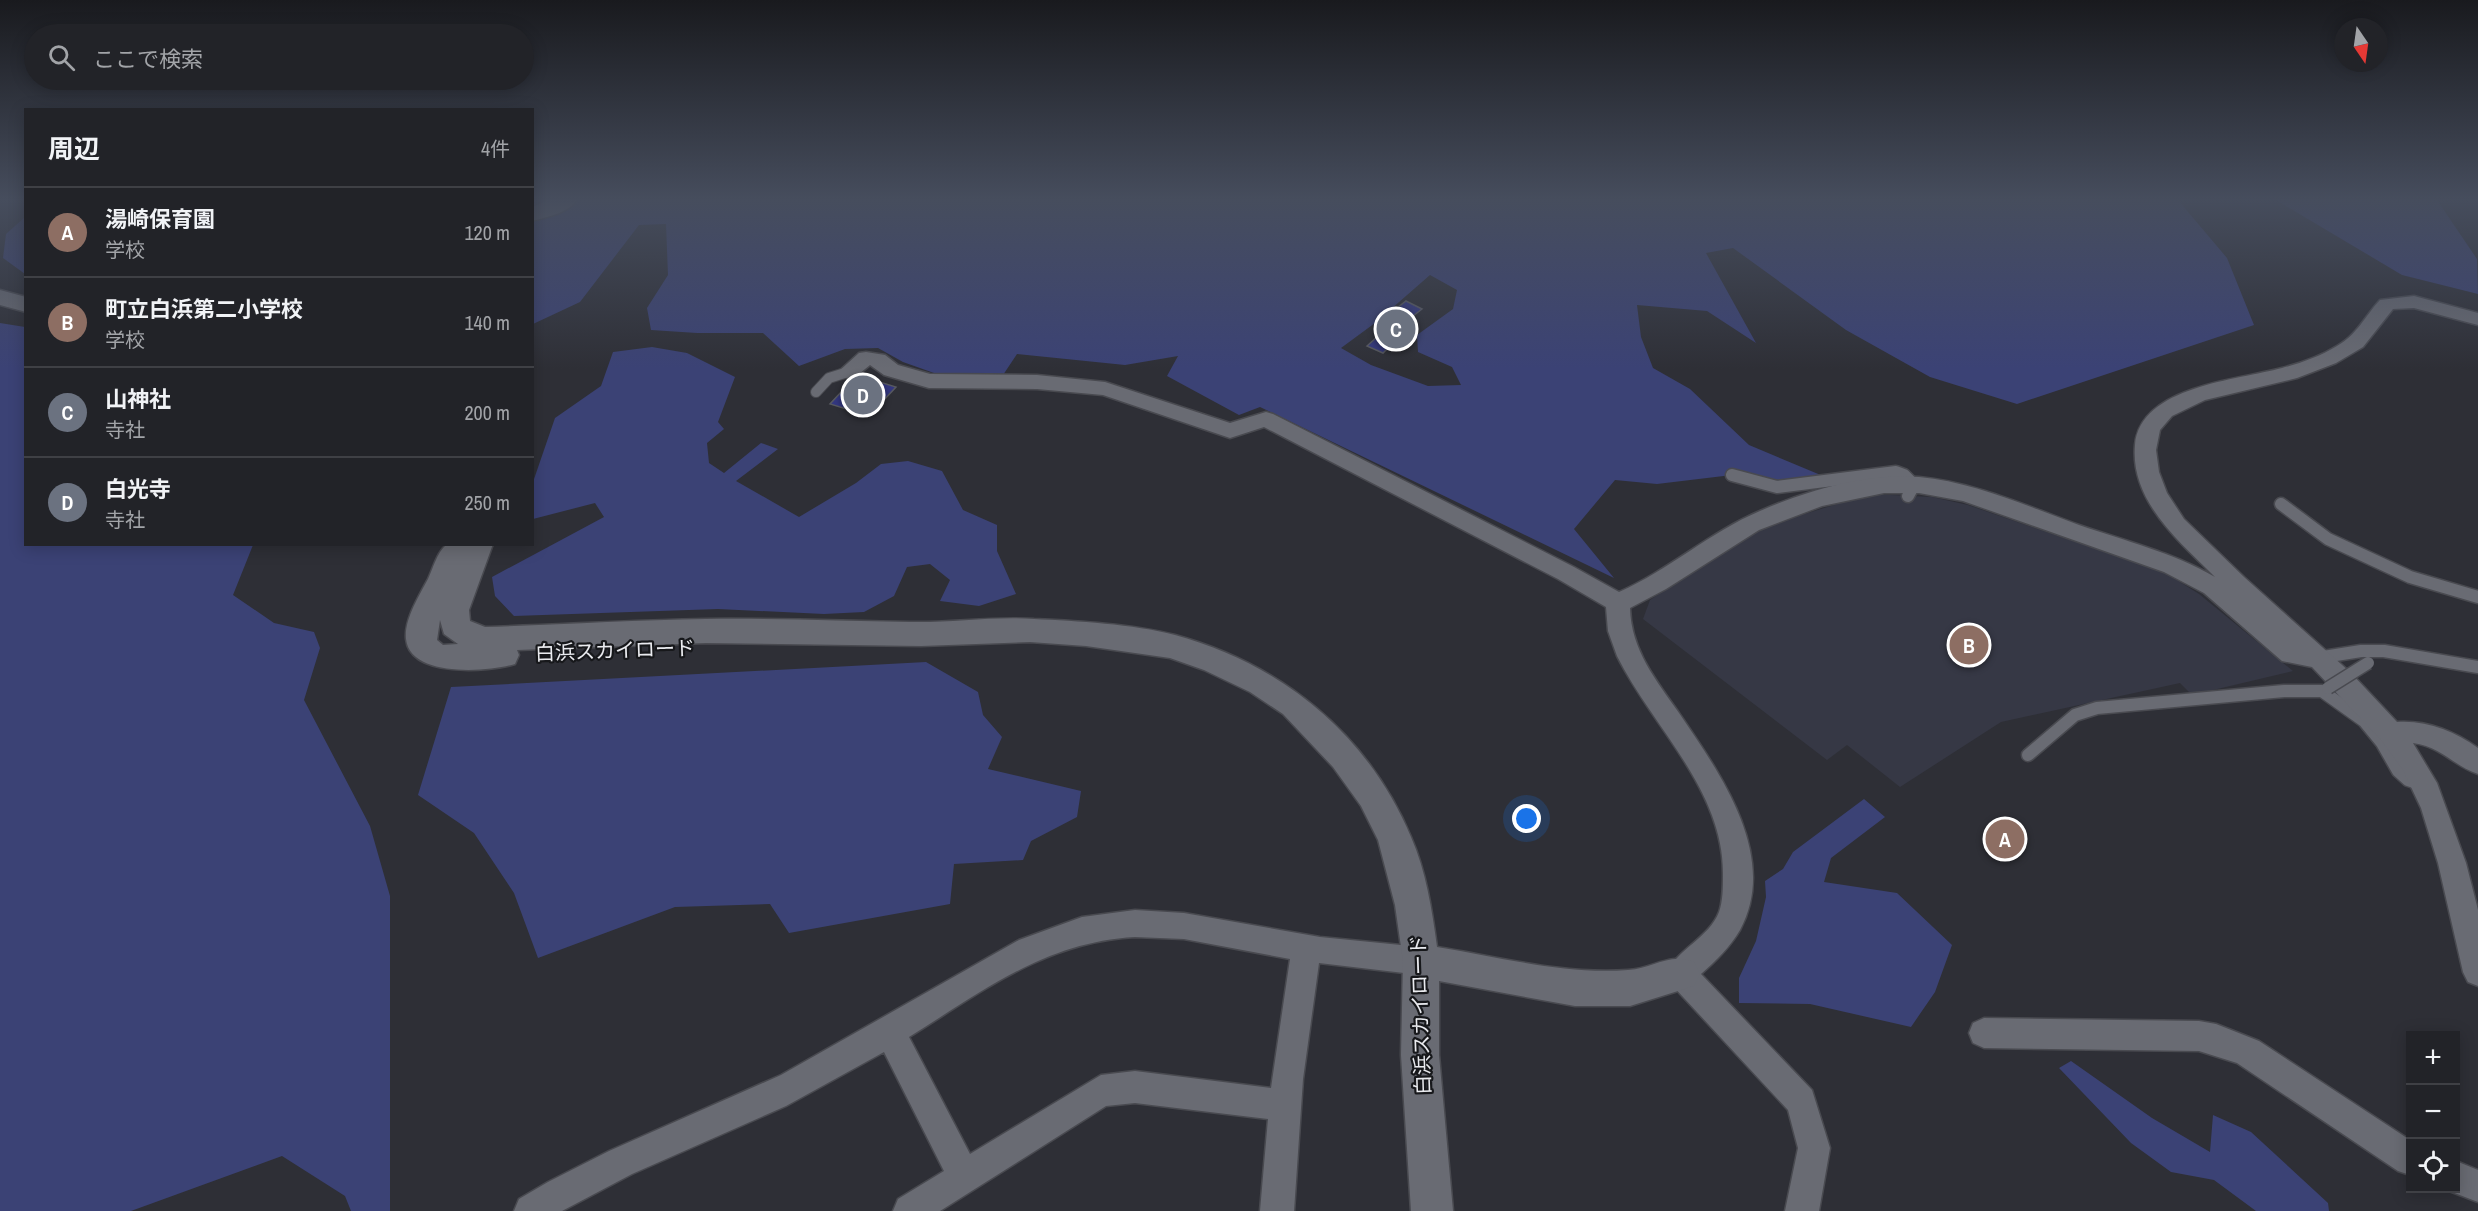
<!DOCTYPE html>
<html lang="ja">
<meta charset="utf-8">
<style>
:root{--surface:#222328;--page:#2a2b30;--text:#f1f3f6;--muted:#a2a4a8;--line:#3f4045;--accent:#f0a378}
body{margin:0;font-family:"Archivo Narrow","Noto Sans JP",sans-serif;background:var(--page);color:var(--text)}
.controls{position:absolute;right:18px;bottom:18px;display:grid;overflow:hidden;border-radius:0px;box-shadow:0 3px 15px #0003}
.controls button{width:54px;height:54px;display:grid;place-items:center;padding:0;border:0;border-bottom:2px solid var(--line);background:var(--surface);color:var(--text);font:30px sans-serif}
.compass{position:absolute;left:2334px;top:18px;width:54px;height:54px;border-radius:50%;background:var(--surface);box-shadow:0 3px 15px #0003;rotate:167deg}
.you{position:absolute;left:1527px;top:819px;width:21px;height:21px;margin:-15px;border:4px solid #fff;border-radius:50%;background:#1a73e8;box-shadow:0 0 0 9px #1a73e833}
.badge{display:grid;place-items:center;width:39px;height:39px;border-radius:50%;background:var(--accent);color:#fff;font-size:20px;font-weight:700}
.pin{position:absolute;translate:-50% -50%;border:3px solid #fff;box-shadow:0 2px 6px #0006}
.list{margin:0;padding:0;list-style:none}
h2{display:flex;justify-content:space-between;align-items:center;height:78px;margin:0;padding:0 24px;font-size:26px}
h2 small{font-size:20px;font-weight:400;color:var(--muted)}
.list li{display:grid;grid-template-columns:39px 1fr auto;gap:18px;align-items:center;box-sizing:border-box;height:90px;padding:0 24px;border-top:2px solid var(--line)}
.list b{display:block;font-size:22px;white-space:nowrap}
.list p{margin:0;font-size:20px;white-space:nowrap;color:var(--muted)}
.list em{font-size:20px;font-style:normal;color:var(--muted)}
.icon{flex:none;width:33px;height:33px;fill:none;stroke:currentColor;stroke-width:2;stroke-linecap:round;stroke-linejoin:round}
.map{position:relative;flex:none;width:2478px;height:1211px;overflow:hidden}
.search{position:absolute;background:var(--surface);box-shadow:0 3px 15px #0003;left:24px;top:24px;width:510px;height:66px;display:flex;align-items:center;gap:15px;box-sizing:border-box;padding:0 21px;border-radius:33px;color:var(--muted);font-size:22px}
.panel{position:absolute;background:var(--surface);box-shadow:0 3px 15px #0003;left:24px;top:108px;width:510px;height:438px;border-radius:0px}
.map>svg:first-child{display:block}
</style>
<div class="map">
<svg width="2478" height="1211" viewBox="0 0 2478 1211">
<rect width="100%" height="100%" fill="#2e2f36"/>
<path fill="#363845" d="M1870 494 1932 497 1968 505 2166 573 2199 594 2293 671 2192 695 2180 683 2001 722 1900 787 1847 745 1827 760 1643 619 1650 600 1736 541 1765 526Z"/>
<path fill="#3b4275" fill-rule="evenodd" d="M532 200H2178L2227 258 2254 325 2017 404 1930 377 1846 330 1733 248 1706 253 1756 343 1707 311 1637 305 1641 337 1653 368 1690 389 1749 445 1835 481 1801 485 1732 475 1657 484 1615 480 1574 529 1614 578 1260 407 1239 415 1167 376 1178 356 1125 365 1017 354 1003 375 934 373 903 362 878 348 845 349 799 366 763 333H697L651 330 647 308 668 275 666 224 639 225 580 302 533 324ZM1430 275 1457 290 1453 309 1417 335 1418 352 1452 367 1461 385 1428 386 1371 365 1341 348 1375 323Z
M2276 200H2437L2477 259 2478 294 2402 275Z
M25 217H26L25 274 3 258 6 234Z
M0 323 25 327 26 544 253 545 233 595 274 623 314 632 320 648 304 700 370 826 390 896V1211H351L345 1196 282 1156 131 1211H0Z
M652 347 687 353 735 377 718 422 724 429 707 443 709 463 724 473 761 443 778 449 736 481 799 517 856 483 881 464 908 461 942 471 963 510 997 525V551L1016 594 979 606 940 601 950 580 930 564 907 567 894 596 864 612 824 614 718 609 514 616 495 596 492 577 604 517 595 503 533 519V482L555 418 601 386 613 352Z
M926 662 978 692 983 715 1002 737 988 769 1081 791 1077 817 1031 841 1023 860 954 864 950 904 789 933 770 904 675 907 538 958 514 893 474 833 418 795 451 687Z
M1864 799 1885 817 1831 858 1824 882 1897 893 1952 945 1935 992 1911 1027 1810 1004 1739 1003V978L1756 941 1766 897 1765 881 1783 869 1793 852Z
M2071 1061 2152 1118 2210 1152 2213 1115 2251 1132 2328 1203 2329 1211H2256L2214 1180 2171 1172 2131 1143 2059 1068Z"/>
<path fill="#33377f" stroke="#575960" stroke-width="1.5" d="M1406 301 1422 309 1399 327 1383 319Z
M1378 336 1394 342 1383 353 1367 346Z
M857 375 896 387 869 416 830 404Z"/>
<g fill="none" stroke-linecap="round" stroke-linejoin="round">
<defs>
<path id="service-far1" d="M816 392 829 378 848 372"/>
<path id="service" d="M1732 475 1777 487 1896 472 1904 475 1914 485 1908 496
M2281 504 2328 539 2410 577 2478 597
M2317 658 2361 651H2384L2478 667
M2028 755 2075 715 2097 708 2284 691H2322L2364 721 2382 743 2398 771 2408 780 2423 785"/>
<path id="minor" d="M2414 296 2478 313V325L2414 308 2393 309 2363 347 2336 363 2297 378 2205 400 2172 416 2160 430 2156 450 2159 472 2167 493 2184 519 2244 577 2351 673 2397 722C2427 720 2454 731 2478 748V774C2454 766 2440 746 2413 743L2437 783 2466 863 2478 910V986L2468 982 2463 972 2438 863 2421 808 2403 770 2382 741 2312 667 2282 661 2204 593 2164 572 1963 501 1919 493H1884L1822 506 1759 530 1666 589 1630 608C1631 650 1656 680 1679 713 1719 772 1780 856 1740 930 1730 947 1716 961 1701 974L1812 1090 1830 1148 1819 1211H1785L1798 1148 1788 1110 1671 984 1666 974C1677 949 1709 938 1719 912 1723 901 1723 887 1723 875 1724 790 1653 728 1617 656L1608 631 1606 607 1558 579 1264 427 1230 438 1103 395 1037 389 929 388 884 375 870 365C860 373 854 380 841 377L838 372 859 353 866 352 885 355 898 365 930 374 1037 375 1105 382 1230 423 1266 412 1273 414 1574 567 1619 592C1669 570 1710 532 1760 511 1808 490 1866 473 1919 477 1974 482 2027 506 2079 525 2125 541 2172 552 2215 577 2179 541 2130 501 2135 445 2140 386 2238 380 2282 368 2301 363 2321 356 2337 346 2357 335 2365 316 2380 300Z
M1135 910 1184 913 1320 937 1421 947 1431 951 1436 961 1431 971 1421 975 1319 963 1303 1079 1294 1211H1260L1268 1119 1135 1103 1106 1106 940 1211H893L898 1199 944 1171 884 1052 786 1106 632 1174 562 1211H514L519 1199 548 1182 609 1151 781 1075 1019 940 1082 917ZM1135 937 1184 939 1290 959 1271 1088 1135 1071 1101 1075 970 1154 909 1037C983 991 1045 942 1135 937Z
M1984 1018 2199 1021 2216 1024 2259 1041 2410 1140V1175L2398 1171 2237 1063 2199 1051 1984 1048 1973 1043 1969 1033 1973 1023Z
M2456 1161 2478 1170V1202L2444 1189 2456 1188Z"/>
<path id="tertiary" d="M549 200H577C568 213 547 217 532 221V207Z
M0 290 26 297V312L0 305Z
M448 544H493L469 610 470 621 485 627C558 625 632 620 706 619 774 618 842 621 910 622 951 623 993 616 1034 619 1077 621 1133 624 1175 635 1281 664 1368 734 1411 837 1426 871 1432 910 1437 947 1500 957 1564 975 1628 970 1653 969 1669 952 1694 962L1700 974 1694 986 1630 1006H1575L1439 981V1055L1453 1211H1411L1401 1055 1403 961 1395 905 1378 840 1361 806 1333 767 1283 714 1250 692 1204 670 1170 658 1086 646 1030 642 921 646 706 643 517 650 519 655 515 664C489 672 410 678 406 639 404 620 419 596 428 579 433 569 438 549 448 544ZM440 620 444 634 458 644 443 645 437 640Z"/>
</defs>
<use href="#service-far1" stroke="#494a50" stroke-width="12"/>
<use href="#service" stroke="#494a50" stroke-width="15"/>
<use href="#minor" stroke="#494a50" stroke-width="3"/>
<use href="#tertiary" stroke="#494a50" stroke-width="3"/>
<use href="#service-far1" stroke="#696b73" stroke-width="10"/>
<use href="#service" stroke="#696b73" stroke-width="12"/>
<use href="#minor" fill="#696b73" fill-rule="evenodd"/>
<use href="#tertiary" fill="#696b73" fill-rule="evenodd"/>
<defs>
<path id="service-bridge" d="M2328 688 2368 663"/>
</defs>
<use href="#service-bridge" stroke="#494a50" stroke-width="15" stroke-linecap="butt"/>
<use href="#service-bridge" stroke="#696b73" stroke-width="12"/>
</g>
<linearGradient id="sky" x2="0" y2="1"><stop stop-color="#191a1e"/><stop offset="0.54" stop-color="#464d5d"/><stop offset="1" stop-color="#464d5d" stop-opacity="0"/></linearGradient>
<rect width="2478" height="369" fill="url(#sky)"/>
<g text-anchor="middle" dominant-baseline="central" stroke-width="4.5" stroke-linejoin="round" paint-order="stroke">
<g font-size="20" fill="#eaebef" stroke="#17181b">
<text transform="translate(615 650) rotate(-2)">白浜スカイロード</text>
<text transform="translate(1420 1015) rotate(-92)">白浜スカイロード</text>
</g>
</g>
</svg>
<div class="controls">
<button>+</button>
<button>−</button>
<button><svg class="icon" aria-label="locate" viewBox="0 0 24 24"><circle cx="12" cy="12" r="6"/><path d="M12 2v4M12 18v4M2 12h4M18 12h4"/></svg></button>
</div>
<svg class="compass" viewBox="-18 -18 36 36"><path d="M0-13l5 13h-10z" fill="#e53935"/><path d="M0 13l5-13h-10z" fill="#a2a4a8"/></svg>
<div class="you"></div>
<div class="pin badge" style="left:2005px;top:839px;background:#8d6e63">A</div>
<div class="pin badge" style="left:1969px;top:645px;background:#8d6e63">B</div>
<div class="pin badge" style="left:1396px;top:329px;background:#6b7280">C</div>
<div class="pin badge" style="left:863px;top:395px;background:#6b7280">D</div>
<div class="search"><svg class="icon" aria-label="search" viewBox="0 0 24 24"><circle cx="10" cy="10" r="6"/><path d="M15 15l6 6"/></svg>ここで検索</div>
<section class="panel">
<h2>周辺<small>4件</small></h2>
<ul class="list">
<li><span class="badge" style="background:#8d6e63">A</span><div><b>湯崎保育園</b><p>学校</p></div><em>120 m</em></li>
<li><span class="badge" style="background:#8d6e63">B</span><div><b>町立白浜第二小学校</b><p>学校</p></div><em>140 m</em></li>
<li><span class="badge" style="background:#6b7280">C</span><div><b>山神社</b><p>寺社</p></div><em>200 m</em></li>
<li><span class="badge" style="background:#6b7280">D</span><div><b>白光寺</b><p>寺社</p></div><em>250 m</em></li>
</ul>
</section>
</div>
